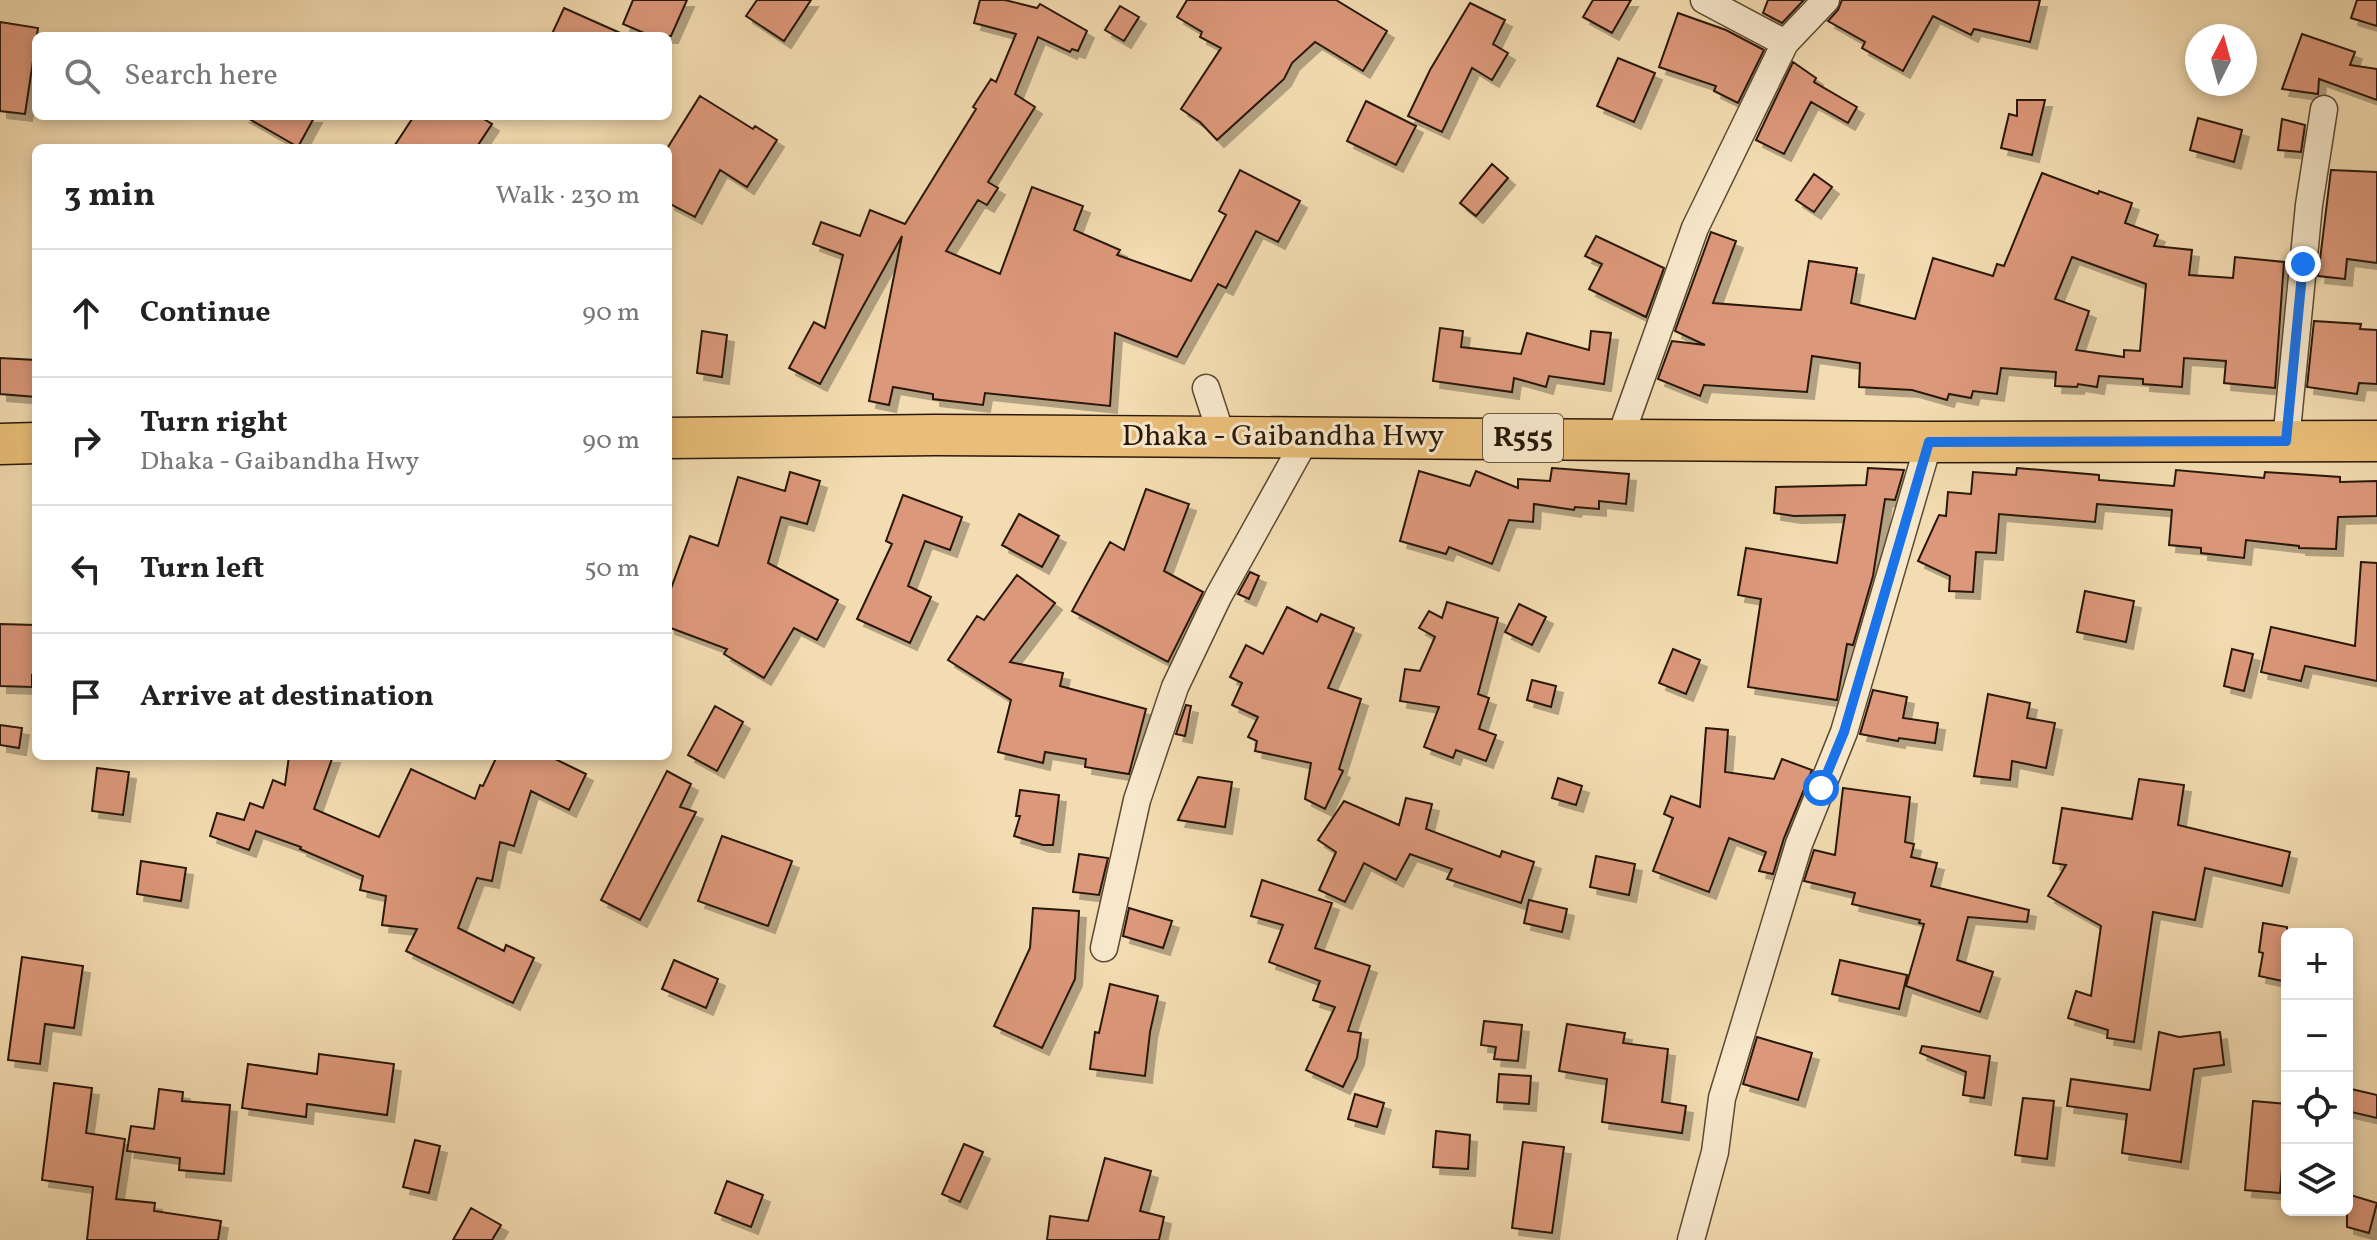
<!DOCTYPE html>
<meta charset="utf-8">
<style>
:root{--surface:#fff;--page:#f2f2f2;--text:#222;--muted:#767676;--line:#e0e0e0}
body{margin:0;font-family:Vollkorn,serif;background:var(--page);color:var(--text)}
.controls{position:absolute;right:24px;bottom:24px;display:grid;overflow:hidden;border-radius:12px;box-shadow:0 4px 12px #0003}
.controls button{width:72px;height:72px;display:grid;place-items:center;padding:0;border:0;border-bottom:2px solid var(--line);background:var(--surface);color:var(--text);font:40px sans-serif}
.compass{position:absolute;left:2185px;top:24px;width:72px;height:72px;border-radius:50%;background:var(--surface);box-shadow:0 4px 12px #0003;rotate:6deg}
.stop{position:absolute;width:24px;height:24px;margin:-18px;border:6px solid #1a73e8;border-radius:50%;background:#fff}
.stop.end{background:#1a73e8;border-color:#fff;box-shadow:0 2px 8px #0008}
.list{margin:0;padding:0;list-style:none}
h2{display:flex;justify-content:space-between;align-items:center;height:104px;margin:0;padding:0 32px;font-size:34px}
h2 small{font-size:26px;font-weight:400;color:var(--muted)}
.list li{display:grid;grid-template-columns:52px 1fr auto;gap:24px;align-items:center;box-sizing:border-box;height:128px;padding:0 32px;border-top:2px solid var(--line)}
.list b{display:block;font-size:30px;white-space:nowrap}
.list p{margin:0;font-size:26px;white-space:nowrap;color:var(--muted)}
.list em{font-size:26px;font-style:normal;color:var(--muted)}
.icon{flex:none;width:44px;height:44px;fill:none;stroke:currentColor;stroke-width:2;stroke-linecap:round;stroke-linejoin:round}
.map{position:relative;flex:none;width:2377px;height:1240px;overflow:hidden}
.search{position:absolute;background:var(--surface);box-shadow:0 4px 12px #0003;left:32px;top:32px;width:640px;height:88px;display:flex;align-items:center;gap:20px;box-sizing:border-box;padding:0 28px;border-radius:12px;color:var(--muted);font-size:30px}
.panel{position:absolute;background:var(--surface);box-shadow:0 4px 12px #0003;left:32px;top:144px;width:640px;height:616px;border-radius:12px}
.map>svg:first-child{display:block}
</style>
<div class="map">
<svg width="2377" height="1240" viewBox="0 0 2377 1240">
<defs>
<filter id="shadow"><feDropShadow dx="7" dy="7" stdDeviation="0" flood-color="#0004"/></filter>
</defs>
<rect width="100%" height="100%" fill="#f3dcb1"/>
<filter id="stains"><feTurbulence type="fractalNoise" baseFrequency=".0025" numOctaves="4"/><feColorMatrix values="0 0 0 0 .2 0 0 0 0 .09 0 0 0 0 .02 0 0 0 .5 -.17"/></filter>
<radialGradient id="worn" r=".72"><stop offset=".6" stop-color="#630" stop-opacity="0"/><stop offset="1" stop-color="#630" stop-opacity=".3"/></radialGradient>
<path fill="#dc987a" stroke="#291808" stroke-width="2" fill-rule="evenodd" filter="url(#shadow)" d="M633 0H687L671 36H651L623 24Z
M757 0H811L784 41 746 16Z
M980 0H1005L1037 8 1040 4 1087 31 1078 51 1072 49 1070 52 1038 37 1015 94 1035 107 988 182 998 188 987 205 978 200 946 251 1000 274 1032 187 1083 206 1074 230 1120 250 1117 255 1191 281 1226 215 1219 211 1240 170 1300 201 1278 242 1256 231 1226 288 1218 284 1177 357 1115 333 1110 406 985 393 983 405 933 399V394L893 387 889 405 869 401 902 236 820 384 789 368 814 322 825 328 843 255 813 244 821 222 860 236 870 210 905 224 976 109 973 107 991 79 996 82 1016 34 974 23Z
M1187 0H1336L1387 31 1363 71 1315 42 1292 63 1284 79 1217 140 1200 122 1181 109 1221 48 1200 37 1202 32 1177 17Z
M1593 0H1631L1612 33 1583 17Z
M1768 0H1804L1782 23 1763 13Z
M1842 0H2040L2030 42 1974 29 1971 35 1933 16 1903 71 1862 48 1865 42 1828 21 1838 10Z
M2357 0H2377V26L2351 18Z
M1470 3 1505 20 1493 44 1508 53 1492 80 1472 68 1442 132 1408 116 1430 70Z
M1120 6 1139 17 1124 41 1105 30Z
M564 8 627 36H551Z
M1678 13 1726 30 1764 50 1738 103 1714 91 1716 86 1659 67Z
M0 22 38 28 25 114 0 111Z
M2302 34 2355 52 2350 65 2377 69V100L2319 79 2318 94 2282 89Z
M1618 58 1655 73 1634 122 1597 106Z
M1793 62 1816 78 1814 82 1857 107 1848 123 1811 102 1784 154 1756 140Z
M700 96 753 129 755 126 777 140 747 187 720 170 695 217 668 203V147Z
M2017 100H2045L2032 155 2001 148 2009 114 2017 116Z
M1366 101 1416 126 1396 165 1347 141Z
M244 116H315L298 147Z
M414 116H479L492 124 476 148H393Z
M2198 118 2242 130 2234 162 2190 150Z
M2282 119 2305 125 2301 152 2278 150Z
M1492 164 1508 178 1476 216 1460 203Z
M2331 170 2377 172V263L2347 259 2345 279 2318 276Z
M2042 173 2098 194 2099 191 2132 203 2125 223 2158 235 2154 246 2192 250 2189 275 2233 278 2235 257 2284 262 2275 388 2224 383 2226 361 2184 358 2182 387 2143 384V379L2099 376 2097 387 2078 384 2077 387 2055 386 2056 372 2001 368 1997 394 1973 391 1971 398 1949 394 1947 400 1912 390 1859 387 1860 363 1812 356 1807 392 1704 385 1700 396 1658 379 1672 341 1705 345 1675 331 1711 232 1736 241 1713 303 1801 310 1809 261 1857 268 1851 303 1915 319 1933 258 1993 276 1997 264 2004 266ZM2072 257 2146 284 2140 351 2124 350V357L2076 350 2089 311 2055 299Z
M1814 174 1832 187 1814 212 1796 200Z
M1596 236 1664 268 1646 317 1589 289 1602 264 1585 256Z
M2314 321 2361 324 2360 329 2377 330V384L2359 383 2357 394 2307 387Z
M1440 328 1463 331 1461 347 1521 354 1527 333 1589 350 1591 331 1611 333 1604 384 1549 376 1546 387 1514 378 1512 392 1433 381Z
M702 331 727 335 722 377 697 373Z
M0 358 36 360V397L0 394Z
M1552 468 1629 474 1626 504 1599 501V509L1575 507 1574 510 1534 504 1533 522 1509 520 1492 564 1449 547 1446 554 1400 541 1419 471 1470 486 1476 471 1518 488V479L1550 481Z
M1868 468 1904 470 1895 500 1885 499 1873 576 1853 645 1847 644 1837 700 1748 687 1761 599 1738 595 1746 548 1837 563 1845 515 1794 516 1774 513 1776 487 1866 485Z
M2017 468 2099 475V480L2174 486 2176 470 2264 478 2265 472 2340 477V482L2377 481V516L2338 517 2336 549 2299 548V546L2246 540 2244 558 2201 553V548L2169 545 2172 510 2097 504 2095 522 1999 514 1996 553 1976 552 1973 592 1949 591 1950 576 1918 561 1939 515 1946 516 1948 492 1971 494 1973 472 2016 475Z
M790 472 820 481 807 524 781 517 768 563 838 600 817 640 794 628 764 678 724 654 727 649 668 627V597L690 536 718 546 738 477 785 491Z
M1146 489 1189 504 1164 571 1203 592 1168 662 1072 611 1110 542 1124 550Z
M903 495 962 517 950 550 925 541 908 586 931 597 910 643 857 619 892 544 886 541Z
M1019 514 1059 536 1042 567 1002 545Z
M2361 562 2377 563V681L2305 666 2301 681 2261 672 2271 627 2355 646Z
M1250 572 1259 576 1249 599 1238 594Z
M1017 575 1055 603 1010 662 1063 673 1060 686 1146 709 1129 774 1085 767 1086 759 1045 752 1043 763 998 752 1011 700 948 660 977 616 984 620Z
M2085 591 2134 601 2126 642 2077 632Z
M1447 602 1498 618 1478 694 1489 698 1479 729 1496 735 1486 761 1456 750 1453 758 1424 747 1439 707 1400 701 1405 669 1420 671 1435 637 1419 628 1429 611 1442 618Z
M1519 604 1546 617 1532 645 1505 632Z
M1287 607 1317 622 1321 614 1354 628 1328 688 1361 699 1339 769 1343 771 1325 809 1305 799 1311 763 1255 751 1257 741 1248 737 1258 717 1232 705 1242 683 1230 677 1246 645 1263 654Z
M0 624 36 625V675H32V687L0 686Z
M1673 649 1700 660 1686 694 1659 683Z
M2232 649 2253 654 2244 691 2224 686Z
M1532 680 1556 686 1551 707 1527 700Z
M1873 690 1907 697 1903 718 1938 723 1935 743 1899 738 1898 741 1860 734Z
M1988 694 2030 703 2027 718 2055 723 2046 768 2012 761 2010 780 1974 776Z
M1186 705 1191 706 1185 736 1176 734Z
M715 706 743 722 717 771 688 755Z
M0 725 22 728 19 748 0 745Z
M1706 728 1728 730 1725 772 1774 779 1782 759 1812 770 1784 838 1773 874 1759 871 1766 852 1729 838 1709 892 1653 871 1673 818 1664 814 1671 796 1700 807Z
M289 756H333L314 809 379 837 411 769 475 799 480 785 483 786 497 756H549L586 774 569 810 531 791 514 846 500 842 492 881 477 878 458 928 504 951 506 945 534 958 513 1003 406 951 417 929 382 925 386 896 360 890 363 876 300 849 301 847 256 831 249 850 210 836 217 813 244 820 250 803 263 808 273 780 285 785Z
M97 768 129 772 123 815 92 811Z
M667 771 691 784 680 807 696 812 640 920 601 900Z
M1198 777 1232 782 1225 827 1178 820Z
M1558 778 1582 786 1576 805 1552 798Z
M2139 779 2184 785 2178 825 2290 852 2282 886 2205 868 2195 920 2153 912 2134 1042 2107 1038 2108 1030 2068 1018 2076 991 2091 996 2101 926 2048 896 2066 865 2053 863 2062 808 2132 819Z
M1843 788 1910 797 1905 842 1914 844 1911 857 1937 863 1931 886 2029 910 2027 922 1968 917 1957 960 1993 972 1980 1012 1906 986 1924 924 1919 923 1920 920 1852 904 1855 893 1804 881 1814 850 1835 855Z
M1020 790 1059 795 1053 845H1043L1014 836 1020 816H1016Z
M1406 798 1432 804 1426 829 1500 857 1502 851 1534 862 1521 903 1447 879 1452 869 1410 854 1396 880 1364 863 1345 902 1319 890 1336 852 1318 840 1344 801 1399 825Z
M722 836 792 861 768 926 698 901Z
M1079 854 1108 858 1099 895 1073 892Z
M1596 856 1635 864 1629 895 1590 887Z
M141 861 186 868 181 901 137 894Z
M1262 880 1332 903 1315 948 1370 966 1348 1031 1361 1033 1357 1058 1343 1087 1306 1070 1335 1007 1313 1000 1320 981 1269 962 1283 925 1251 916Z
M1529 900 1567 909 1562 932 1524 923Z
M1033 908 1079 911 1075 979 1042 1048 994 1026 1030 948Z
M1129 908 1172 921 1163 948 1123 936Z
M2263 923 2287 927V982L2259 976 2263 953 2259 952Z
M22 957 83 966 74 1028 45 1024 40 1064 8 1060Z
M674 960 718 979 706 1008 662 989Z
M1840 960 1907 975 1899 1009 1832 994Z
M1110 984 1158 996 1150 1032 1145 1076 1090 1069 1095 1032 1099 1033Z
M1484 1021 1522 1025 1518 1061 1494 1059 1496 1047 1481 1045Z
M1567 1024 1625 1033 1623 1043 1668 1049 1662 1102 1686 1106 1682 1133 1602 1122 1607 1079 1559 1071Z
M2159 1032 2179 1037 2220 1032 2224 1065 2194 1069 2181 1162 2122 1153 2127 1114 2067 1106 2071 1079 2150 1090Z
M1757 1037 1812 1053 1798 1100 1743 1084Z
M1922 1046 1990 1056 1984 1098 1963 1095 1966 1072 1920 1053Z
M319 1054 394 1064 387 1115 307 1104 306 1117 242 1108 248 1064 317 1074Z
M1499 1074 1531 1076 1529 1104 1497 1102Z
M54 1083 92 1088 86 1133 125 1139 116 1199 155 1203 154 1211 221 1221 218 1240H87L93 1187 42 1180Z
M2347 1088 2377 1095V1118L2347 1111Z
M159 1089 183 1092 182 1101 230 1105 224 1174 179 1170 180 1158 127 1151 131 1126 154 1129Z
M1355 1094 1384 1103 1377 1127 1348 1119Z
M2023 1098 2054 1101 2047 1159 2015 1155Z
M2253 1101 2287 1104 2280 1193 2245 1190Z
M1436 1131 1470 1135 1468 1169 1433 1167Z
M415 1140 440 1146 429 1193 403 1187Z
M1523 1142 1564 1147 1552 1233 1512 1228Z
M964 1144 983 1152 960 1202 942 1194Z
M1105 1158 1151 1171 1140 1211 1164 1217 1159 1240H1047L1050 1216 1088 1221Z
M727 1181 763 1195 751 1227 715 1213Z
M2347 1194 2377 1203 2369 1233 2347 1227Z
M471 1208 501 1225 492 1240H453Z"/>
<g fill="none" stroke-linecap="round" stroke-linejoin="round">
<defs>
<path id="minor" d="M1704 0 1785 43
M1206 388 1222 437
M1620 438 1695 228 1785 43 1826 0
M2286 441 2309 205 2324 109
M1104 948 1137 800 1175 687 1218 597 1307 437
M1691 1240 1715 1152 1722 1098 1799 844 1844 732 1929 442"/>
<path id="primary" d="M668 438 935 435 1929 442 2377 441
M0 444 36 443"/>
</defs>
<use href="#minor" stroke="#5c4932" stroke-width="29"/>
<use href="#primary" stroke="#291808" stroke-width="43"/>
<use href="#minor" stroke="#f7e8cc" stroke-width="26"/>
<use href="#primary" stroke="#eabe78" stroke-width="40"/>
</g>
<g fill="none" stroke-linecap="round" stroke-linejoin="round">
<path stroke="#1a73e8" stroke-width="10" d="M1821 788 1844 732 1929 442 2286 441 2303 264"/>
</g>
<g text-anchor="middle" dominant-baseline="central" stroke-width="6" stroke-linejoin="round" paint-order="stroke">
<rect fill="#f7e8cc" stroke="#675643" stroke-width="2" x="1483" y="414" width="80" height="48" rx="6"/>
<g font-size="28" font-weight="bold" fill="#291808">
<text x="1523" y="438">R555</text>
</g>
<g font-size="30" fill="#291808" stroke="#f7e8cc">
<text x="1283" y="437">Dhaka - Gaibandha Hwy</text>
</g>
</g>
<rect width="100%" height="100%" filter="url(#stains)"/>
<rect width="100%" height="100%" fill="url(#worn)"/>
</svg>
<div class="controls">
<button>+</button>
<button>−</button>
<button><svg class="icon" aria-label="locate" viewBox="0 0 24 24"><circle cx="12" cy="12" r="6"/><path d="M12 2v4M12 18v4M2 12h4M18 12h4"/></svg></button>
<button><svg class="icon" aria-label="layers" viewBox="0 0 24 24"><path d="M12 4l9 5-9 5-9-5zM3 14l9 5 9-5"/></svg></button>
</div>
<svg class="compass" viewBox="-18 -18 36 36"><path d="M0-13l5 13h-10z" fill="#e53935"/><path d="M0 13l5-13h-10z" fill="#767676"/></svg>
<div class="stop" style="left:1821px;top:788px"></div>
<div class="stop end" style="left:2303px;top:264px"></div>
<div class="search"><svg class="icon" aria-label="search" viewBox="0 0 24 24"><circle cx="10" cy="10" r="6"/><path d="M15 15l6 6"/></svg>Search here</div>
<section class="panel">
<h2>3 min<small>Walk · 230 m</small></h2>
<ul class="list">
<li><svg class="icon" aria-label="ahead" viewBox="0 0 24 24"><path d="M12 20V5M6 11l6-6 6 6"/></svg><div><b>Continue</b></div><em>90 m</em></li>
<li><svg class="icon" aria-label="right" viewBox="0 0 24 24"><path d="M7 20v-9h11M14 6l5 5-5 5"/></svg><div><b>Turn right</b><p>Dhaka - Gaibandha Hwy</p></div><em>90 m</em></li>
<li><svg class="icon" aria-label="left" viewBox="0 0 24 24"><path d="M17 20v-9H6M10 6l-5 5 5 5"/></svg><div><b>Turn left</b></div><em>50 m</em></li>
<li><svg class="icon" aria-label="arrive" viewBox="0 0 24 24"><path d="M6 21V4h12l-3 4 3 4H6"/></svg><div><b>Arrive at destination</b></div></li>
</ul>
</section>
</div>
